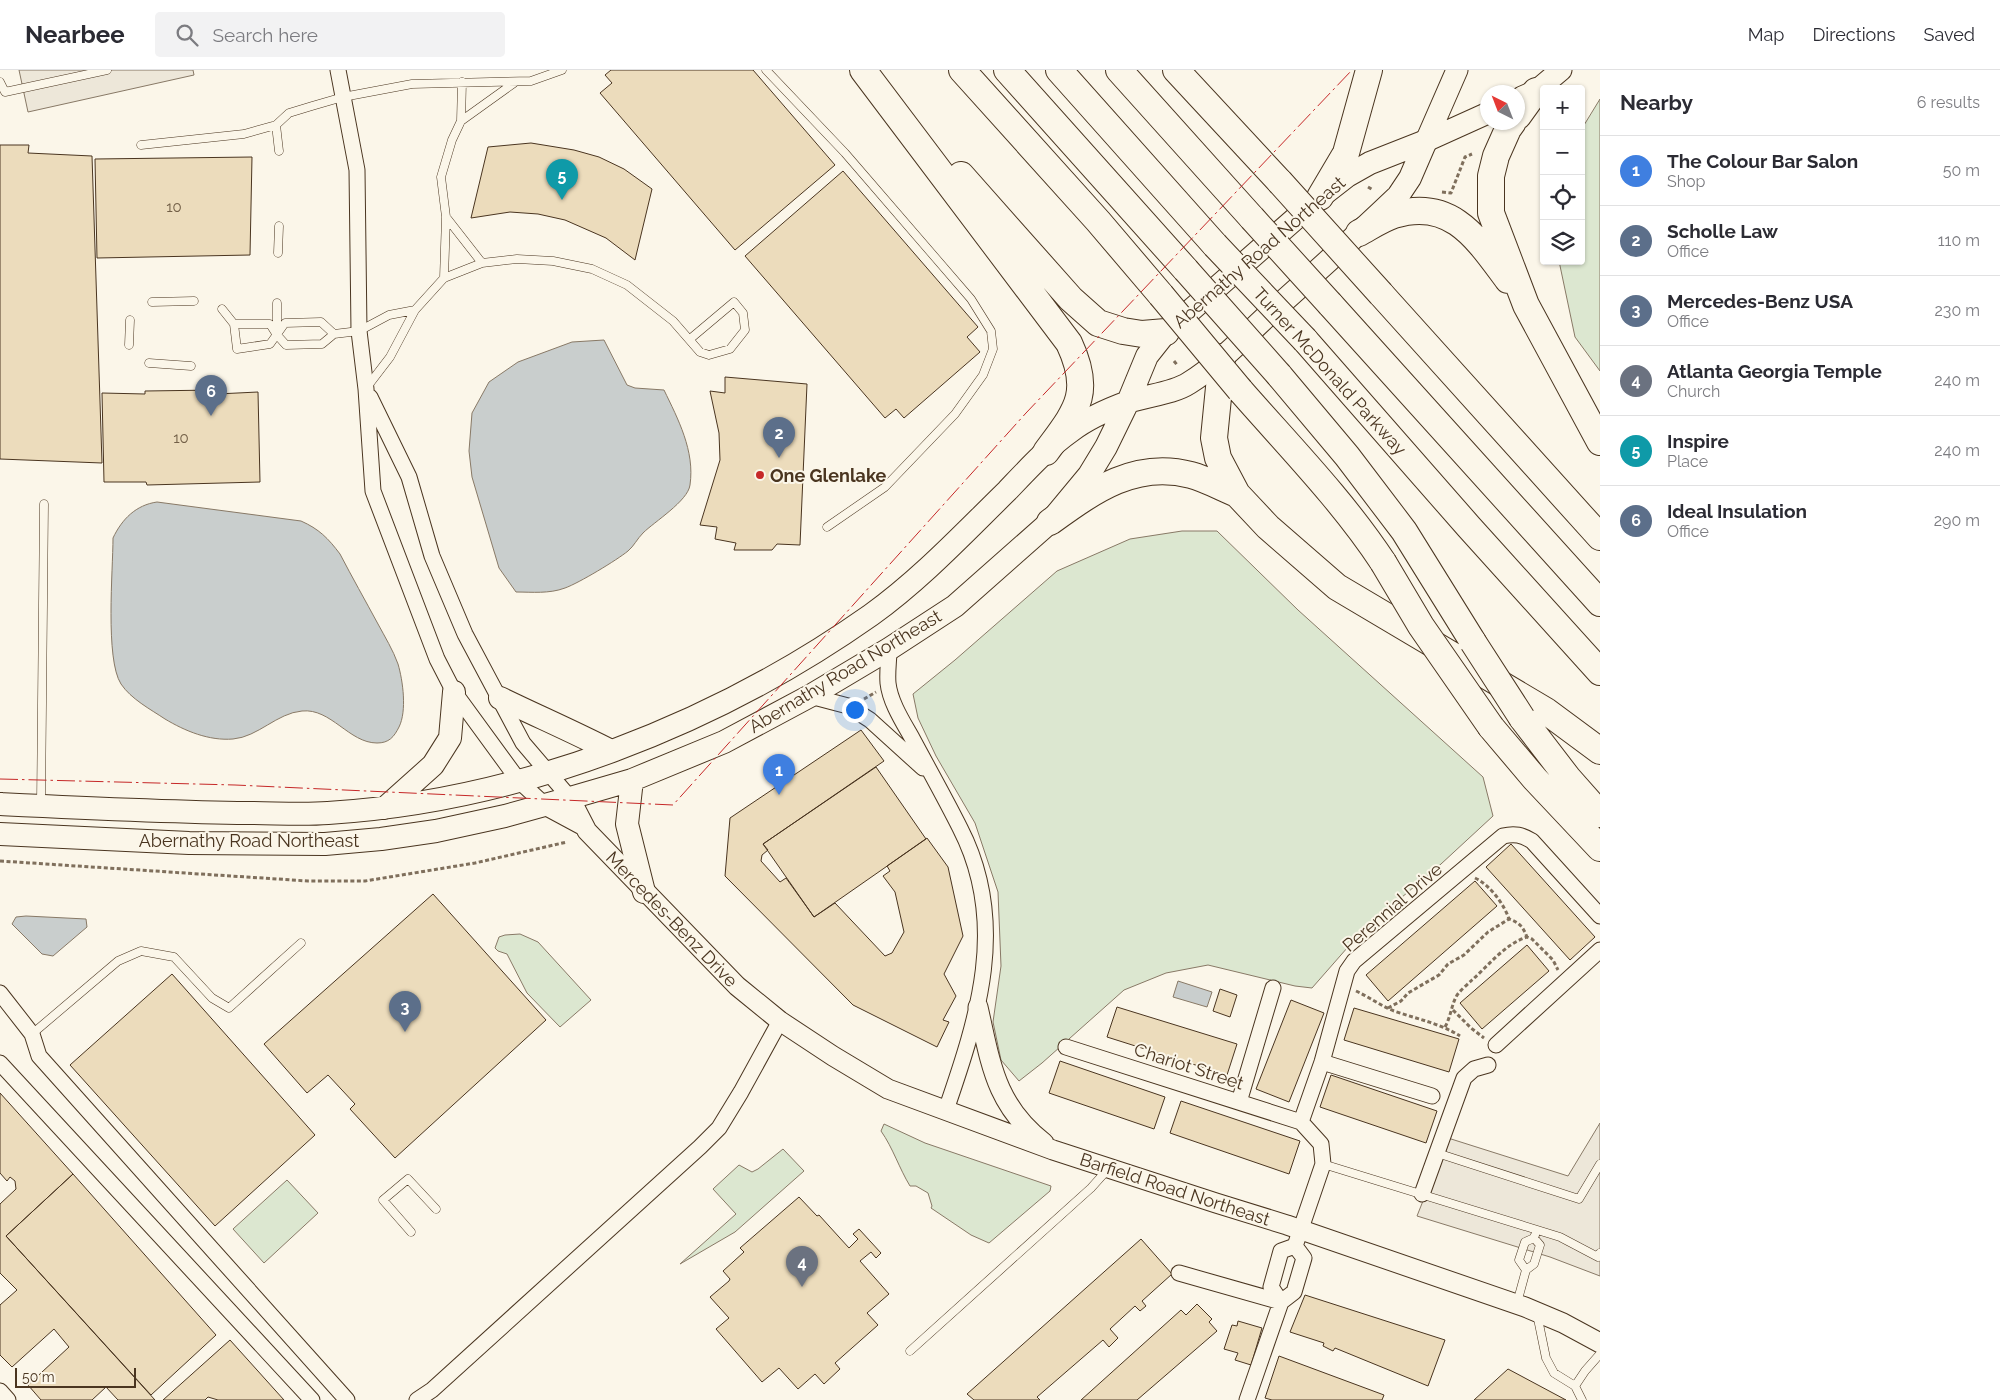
<!DOCTYPE html>
<meta charset="utf-8">
<style>
:root{--surface:#fff;--page:#f2f2f3;--text:#2b2b33;--muted:#7c7c81;--line:#e1e1e2;--accent:#ea580c}
body{margin:0;font-family:Raleway,sans-serif;background:var(--page);color:var(--text)}
.controls{position:absolute;right:15px;top:15px;display:grid;overflow:hidden;border-radius:5px;box-shadow:0 1px 4px #0004}
.controls button{width:45px;height:45px;display:grid;place-items:center;padding:0;border:0;border-bottom:1px solid var(--line);background:var(--surface);color:var(--text);font:25px sans-serif}
.compass{position:absolute;left:1480px;top:15px;width:45px;height:45px;border-radius:50%;background:var(--surface);box-shadow:0 1px 4px #0004;rotate:318deg}
.scale{position:absolute;left:15px;bottom:12px;width:121px;box-sizing:border-box;padding-left:5px;border:2px solid #4a3520;border-top:0;font-size:14px;line-height:18px;white-space:nowrap;color:#4a3520;-webkit-text-stroke:4px #fbf6e9;paint-order:stroke}
.you{position:absolute;left:854px;top:639px;width:18px;height:18px;margin:-12px;border:4px solid #fff;border-radius:50%;background:#1a73e8;box-shadow:0 0 0 8px #1a73e833}
.badge{display:grid;place-items:center;width:32px;height:32px;border-radius:50%;background:var(--accent);color:#fff;font-size:16px;font-weight:700}
.pin{position:absolute;translate:-50% -41px;filter:drop-shadow(0 1px 2px #0008)}
.pin::after{content:'';position:absolute;top:26px;width:18px;height:15px;background:inherit;clip-path:polygon(0 0,100% 0,50% 100%)}
.list{margin:0;padding:0;list-style:none}
h2{display:flex;justify-content:space-between;align-items:center;height:65px;margin:0;padding:0 20px;font-size:21px}
h2 small{font-size:16px;font-weight:400;color:var(--muted)}
.list li{display:grid;grid-template-columns:32px 1fr auto;gap:15px;align-items:center;box-sizing:border-box;height:70px;padding:0 20px;border-top:1px solid var(--line)}
.list b{display:block;font-size:19px;white-space:nowrap}
.list p{margin:0;font-size:16px;white-space:nowrap;color:var(--muted)}
.list em{font-size:16px;font-style:normal;color:var(--muted)}
.icon{flex:none;width:28px;height:28px;fill:none;stroke:currentColor;stroke-width:2;stroke-linecap:round;stroke-linejoin:round}
.map{position:relative;flex:none;width:1600px;height:1330px;overflow:hidden}
header{display:flex;align-items:center;gap:30px;box-sizing:border-box;height:70px;padding:0 25px;background:var(--surface);border-bottom:1px solid var(--line)}
header strong{font-size:24px}
nav{display:flex;gap:28px;margin-inline-start:auto;font-size:18px}
.search{width:350px;height:45px;background:var(--page);display:flex;align-items:center;gap:12px;box-sizing:border-box;padding:0 18px;border-radius:5px;color:var(--muted);font-size:19px}
main{display:flex}
aside{flex:1;background:var(--surface)}
.map>svg:first-child{display:block}
</style>
<header>
<strong>Nearbee</strong>
<div class="search"><svg class="icon" aria-label="search" viewBox="0 0 24 24"><circle cx="10" cy="10" r="6"/><path d="M15 15l6 6"/></svg>Search here</div>
<nav><a>Map</a><a>Directions</a><a>Saved</a></nav>
</header>
<main>
<div class="map">
<svg width="1600" height="1330" viewBox="0 0 1600 1330">
<rect width="100%" height="100%" fill="#fbf6e9"/>
<path fill="#dce7d0" stroke="#887966" d="M1600 29V301L1575 267 1559 191H1581V60Z
M1182 461H1217L1298 540 1483 707 1493 746 1441 794 1362 861 1312 918 1295 916 1208 895 1166 903 1124 920 1042 993 1019 1011 1001 990 993 952 1001 896 998 822 975 753 936 686 918 648 913 624 955 590 1057 501 1130 469Z
M520 864 538 872 591 930 560 957 527 923 507 884 498 881 495 878 499 867 505 865Z
M884 1054 925 1073 1051 1116 1050 1121 989 1173 971 1165 931 1138 932 1136 928 1123 916 1116H910C899 1098 893 1078 881 1061Z
M783 1079 804 1101 735 1162 680 1194 736 1144 713 1119 739 1095 752 1102 758 1099Z
M287 1110 318 1143 264 1193 233 1159Z"/>
<path fill="#ede7d9" stroke="#887966" d="M19 0H193L194 5 28 42Z
M1600 1053V1206L1550 1187 1417 1146 1448 1068 1568 1106Z"/>
<path fill="#c9cecd" stroke="#887966" d="M604 270 627 315 635 318 664 320C678 349 695 381 690 415 688 431 654 452 643 463 637 469 634 476 628 481 617 490 579 513 565 518 549 524 532 522 516 522L499 498 472 407 469 381 472 343 489 312 518 292 572 272Z
M157 432 301 451C319 459 328 468 340 484 352 507 365 530 378 554 385 567 393 580 398 594 403 611 407 641 399 657 394 667 389 673 377 673 349 673 331 638 302 641 277 643 258 667 233 669 209 671 185 661 165 649 150 639 131 629 121 614 105 589 113 500 113 468 122 449 136 435 157 432Z
M26 846 86 849 87 857 53 886 42 884 12 854 16 847Z
M1178 911 1212 922 1207 937 1173 927Z"/>
<path fill="#ecdcbc" stroke="#4a3520" d="M611 0H753L835 95 735 180 600 23 612 13 605 5Z
M531 73 574 80 599 87 624 99 652 119 635 190 606 168 565 150 538 144 510 142 471 148 488 77Z
M0 75H29L28 83 92 86 102 393 0 389Z
M252 87 250 185 97 188 95 89Z
M843 101 978 257 967 267 980 282 904 348 896 339 885 348 745 186Z
M725 307 807 314 800 475 777 474 772 480H734L736 473 715 469 717 457 700 455 720 390 719 363 710 321 725 323Z
M216 320 217 324 258 322 260 412 147 415 146 412H104L102 323 145 324V321Z
M861 660 884 691 763 774 768 780 762 785 761 791 780 812 786 808 814 847 835 833 885 886 892 883 904 862 895 822 883 806 890 801 887 796 927 768 948 797 963 866 944 904 956 926 943 950 949 952 937 977 853 935 725 806 730 748Z
M876 697 926 769 814 847 763 774Z
M1511 774 1595 867 1570 890 1486 797Z
M1475 811 1497 836 1388 931 1366 905Z
M433 824 546 950 395 1088 350 1039 355 1034 328 1005 307 1023 264 974Z
M1527 875 1549 901 1482 959 1460 933Z
M172 904 315 1065 215 1156 70 995Z
M1220 919 1237 925 1230 947 1213 941Z
M1291 930 1324 943 1289 1032 1256 1019Z
M1117 937 1237 974 1227 1005 1107 967Z
M1354 938 1459 969 1449 1002 1344 970Z
M1060 991 1165 1027 1154 1059 1049 1023Z
M1331 1005 1437 1041 1426 1073 1320 1037Z
M0 1023 73 1104 6 1166 155 1330H118L106 1317 92 1330H41L28 1315 69 1277 54 1259 12 1297 0 1285V1235L17 1220 0 1203V1134L16 1119 15 1111 10 1107 7 1111 0 1103Z
M1181 1031 1300 1071 1289 1104 1170 1063Z
M73 1104 216 1265 151 1325 6 1166Z
M799 1127 817 1146 819 1145 849 1178 858 1169 853 1164 859 1159 881 1183 876 1188 871 1182 860 1191 889 1224 867 1243 878 1255 835 1293 840 1299 824 1314 815 1304 798 1319 779 1298 762 1312 716 1259 729 1248 710 1227 729 1211 730 1209 723 1201 744 1182 740 1178Z
M1141 1169 1172 1204 1142 1231 1146 1236 1140 1241 1135 1236 1110 1259 1118 1268 1109 1277 1103 1270 1037 1327 1040 1330H974L967 1324Z
M1305 1225 1445 1270 1428 1316 1335 1278 1333 1281 1323 1276 1324 1273 1290 1262Z
M1197 1234 1212 1249 1209 1252 1217 1261 1137 1330H1081L1181 1240 1186 1245Z
M1238 1251 1262 1258 1251 1295 1235 1290 1238 1283 1224 1279 1232 1255 1237 1256Z
M230 1270 284 1330H218L208 1327 205 1330H163Z
M1279 1286 1384 1325 1382 1330H1272L1265 1328Z
M1508 1299 1566 1330H1474Z"/>
<g fill="none" stroke-linecap="round" stroke-linejoin="round">
<defs>
<path id="service" d="M766 0 845 83 971 229 991 261 993 279 983 305 955 344 885 417 827 457
M0 12 5 22 107 0
M461 51 514 13
M276 55 279 81
M141 75 244 64 276 55 289 43 312 36 343 27 412 14 531 11 562 0
M446 147 482 193
M278 183 279 156
M444 208 446 147 441 107 452 70 461 51 462 12
M152 232 194 231
M222 239 234 254 237 279 270 274 285 253 321 252 334 264
M234 254H270L277 265 286 275 322 274 334 264 359 261 389 245 415 240
M277 263V233
M129 275 130 250
M149 293 191 296
M367 317 390 287 415 240 444 208 482 193 517 189 553 191 592 199 627 215 673 251 700 282 709 285 730 279 745 260 743 243 734 232 690 269
M41 734 44 434
M32 964 118 891 141 881 174 887 212 928 229 938 301 873
M1437 1083 1579 1129 1600 1094
M1323 1094 1560 1167 1598 1187 1600 1183
M411 1162 383 1130 408 1109 436 1139
M1526 1200 1519 1190 1525 1172 1534 1168 1535 1165
M1517 1233 1526 1200 1534 1194 1540 1175 1534 1168
M1537 1244 1546 1288 1554 1303 1575 1316 1582 1330
M910 1281 1091 1118 1109 1098
M1575 1316 1585 1301 1600 1284"/>
<path id="minor" d="M338 0 357 100 359 261 366 319 373 421 437 589 454 622 519 711 545 735
M370 327 409 407 432 486 465 564 523 673 570 728
M889 579C889 590 887 602 888 613 890 632 903 652 912 668 928 698 945 728 960 758 1009 853 978 947 946 1040
M810 626 848 636 870 650 923 698
M0 923 32 964 39 986 347 1330
M1496 975 1600 880
M1066 977 1301 1052 1321 1074 1323 1094 1295 1176 1281 1181 1271 1217 1281 1232
M1322 992 1432 1026
M0 993 312 1330
M1239 1032 1273 918
M1301 1052 1322 992 1347 901 1354 891 1503 766C1515 763 1522 765 1532 771L1600 846
M1422 1124 1464 1008 1474 999 1488 995
M1179 1203 1281 1232
M0 1321 8 1330
M417 1330 432 1320 700 1077 719 1058 741 1022 780 951
M1247 1330 1281 1232 1294 1222 1304 1188 1295 1176"/>
<path id="tertiary" d="M570 728 587 761 737 916 780 951 833 986 888 1019 1053 1080 1216 1133 1287 1155 1525 1237 1563 1253 1600 1273
M545 735 584 756
M978 937C991 994 995 1035 1044 1073"/>
<path id="secondary" d="M1522 27 1536 21 1561 0
M1426 71 1457 0
M1426 71 1488 43"/>
<path id="primary" d="M500 628C537 646 574 662 611 681
M632 710 627 754 644 822
M0 734C83 738 165 742 248 743 275 743 302 745 328 743 520 731 715 655 871 545 921 509 963 464 1007 421 1027 400 1047 378 1071 361 1088 348 1109 339 1128 332 1147 325 1172 324 1189 313 1218 295 1243 268 1268 245 1312 206 1355 167 1398 126L1410 108 1426 71
M385 738 433 695 450 668 454 622
M0 764 189 773 325 774 381 769 436 761 505 746 570 728 632 710 724 672 810 626 889 579 955 536 1050 452 1089 405 1106 377 1128 332 1147 286 1166 262 1320 127 1347 106 1370 93 1426 71"/>
<path id="motorway" d="M863 0 1069 273C1093 324 1076 341 1046 382
M962 0 1098 151 1161 225
M1007 0 1186 200
M1059 0 1215 175
M1119 0 1252 148
M1176 0 1280 112
M1518 46 1536 21
M1513 52 1508 59 1496 86 1491 106V143L1526 235 1600 372
M961 105 1071 229 1098 253 1123 261 1142 264 1166 262
M1320 127 1346 83 1369 0
M1359 163C1370 157 1382 149 1394 145 1452 127 1478 170 1508 210
M1381 224 1600 467
M1330 234 1600 533
M1305 270 1469 457 1600 602
M1222 287 1214 368 1218 388 1237 424 1268 457 1337 517 1546 641 1600 681
M1279 305 1347 386 1404 461 1473 572
M1240 320C1289 376 1342 430 1383 492
M1050 452C1093 421 1135 390 1191 405 1206 409 1222 418 1237 424
M1522 648 1568 708 1600 744
M1491 657 1535 709 1600 778"/>
</defs>
<use href="#service" stroke="#4a3520" stroke-width="9"/>
<use href="#minor" stroke="#4a3520" stroke-width="17"/>
<use href="#tertiary" stroke="#4a3520" stroke-width="21"/>
<use href="#secondary" stroke="#4a3520" stroke-width="23"/>
<use href="#primary" stroke="#4a3520" stroke-width="24"/>
<use href="#motorway" stroke="#4a3520" stroke-width="28"/>
<path stroke="#7f6f5c" stroke-width="3" stroke-dasharray="4 2.5" stroke-linecap="butt" d="M1368 117 1373 120
M1442 122 1451 123 1465 87 1472 84
M1174 291 1178 296
M864 629 876 622
M0 791 308 811H365L475 793 567 772
M1475 808C1490 815 1504 834 1509 849
M1356 921C1369 927 1381 936 1394 941 1417 949 1439 953 1460 966
M1388 938 1401 931 1408 923 1439 905 1448 894 1464 885 1488 862 1509 849C1520 853 1523 857 1527 867
M1453 940 1471 958 1484 968
M1445 957C1451 946 1451 937 1456 927 1459 921 1467 915 1472 910 1489 895 1505 874 1527 867L1532 869 1553 890 1558 900"/>
<use href="#service" stroke="#fbf6e9" stroke-width="8"/>
<use href="#minor" stroke="#fbf6e9" stroke-width="15"/>
<use href="#tertiary" stroke="#fbf6e9" stroke-width="19"/>
<use href="#secondary" stroke="#fbf6e9" stroke-width="21"/>
<use href="#primary" stroke="#fbf6e9" stroke-width="22"/>
<use href="#motorway" stroke="#fbf6e9" stroke-width="26"/>
<defs>
<path id="motorway-bridge" d="M1280 112 1381 224
M1252 148 1330 234
M1215 175 1305 270
M1186 200 1279 305
M1161 225 1240 320
M1383 492 1421 556 1491 657
M1473 572 1522 648"/>
</defs>
<use href="#motorway-bridge" stroke="#4a3520" stroke-width="28" stroke-linecap="butt"/>
<use href="#motorway-bridge" stroke="#fbf6e9" stroke-width="26"/>
<path stroke="#c62828" stroke-width="1" stroke-dasharray="18 4 2.5 4" stroke-linecap="butt" d="M0 709 235 715 673 735 1026 343 1352 0"/>
</g>
<circle fill="#c62828" stroke="#fbf6e9" stroke-width="2" cx="760" cy="405" r="5"/>
<g text-anchor="middle" dominant-baseline="central" stroke-width="4" stroke-linejoin="round" paint-order="stroke">
<g font-size="15" fill="#725f47">
<text x="174" y="137">10</text>
<text x="181" y="368">10</text>
</g>
<g font-size="18" fill="#4a3520" stroke="#fbf6e9">
<text transform="translate(1259 182) rotate(-41)">Abernathy Road Northeast</text>
<text transform="translate(1330 301) rotate(48)">Turner McDonald Parkway</text>
<text transform="translate(845 601) rotate(-31)">Abernathy Road Northeast</text>
<text x="249" y="770">Abernathy Road Northeast</text>
<text transform="translate(1392 837) rotate(-41)">Perennial Drive</text>
<text transform="translate(672 849) rotate(46)">Mercedes-Benz Drive</text>
<text transform="translate(1189 996) rotate(18)">Chariot Street</text>
<text transform="translate(1175 1119) rotate(18)">Barfield Road Northeast</text>
</g>
<g font-size="18" font-weight="bold" fill="#4a3520" stroke="#fbf6e9" text-anchor="start">
<text x="770" y="405">One Glenlake</text>
</g>
</g>
</svg>
<div class="controls">
<button>+</button>
<button>−</button>
<button><svg class="icon" aria-label="locate" viewBox="0 0 24 24"><circle cx="12" cy="12" r="6"/><path d="M12 2v4M12 18v4M2 12h4M18 12h4"/></svg></button>
<button><svg class="icon" aria-label="layers" viewBox="0 0 24 24"><path d="M12 4l9 5-9 5-9-5zM3 14l9 5 9-5"/></svg></button>
</div>
<svg class="compass" viewBox="-18 -18 36 36"><path d="M0-13l5 13h-10z" fill="#e53935"/><path d="M0 13l5-13h-10z" fill="#7c7c81"/></svg>
<div class="scale">50 m</div>
<div class="you"></div>
<div class="pin badge" style="left:779px;top:725px;background:#3f7fe0">1</div>
<div class="pin badge" style="left:779px;top:388px;background:#5c6f8a">2</div>
<div class="pin badge" style="left:405px;top:962px;background:#5c6f8a">3</div>
<div class="pin badge" style="left:802px;top:1217px;background:#6b7280">4</div>
<div class="pin badge" style="left:562px;top:130px;background:#0f9aa8">5</div>
<div class="pin badge" style="left:211px;top:346px;background:#5c6f8a">6</div>
</div>
<aside>
<h2>Nearby<small>6 results</small></h2>
<ul class="list">
<li><span class="badge" style="background:#3f7fe0">1</span><div><b>The Colour Bar Salon</b><p>Shop</p></div><em>50 m</em></li>
<li><span class="badge" style="background:#5c6f8a">2</span><div><b>Scholle Law</b><p>Office</p></div><em>110 m</em></li>
<li><span class="badge" style="background:#5c6f8a">3</span><div><b>Mercedes-Benz USA</b><p>Office</p></div><em>230 m</em></li>
<li><span class="badge" style="background:#6b7280">4</span><div><b>Atlanta Georgia Temple</b><p>Church</p></div><em>240 m</em></li>
<li><span class="badge" style="background:#0f9aa8">5</span><div><b>Inspire</b><p>Place</p></div><em>240 m</em></li>
<li><span class="badge" style="background:#5c6f8a">6</span><div><b>Ideal Insulation</b><p>Office</p></div><em>290 m</em></li>
</ul>
</aside>
</main>
